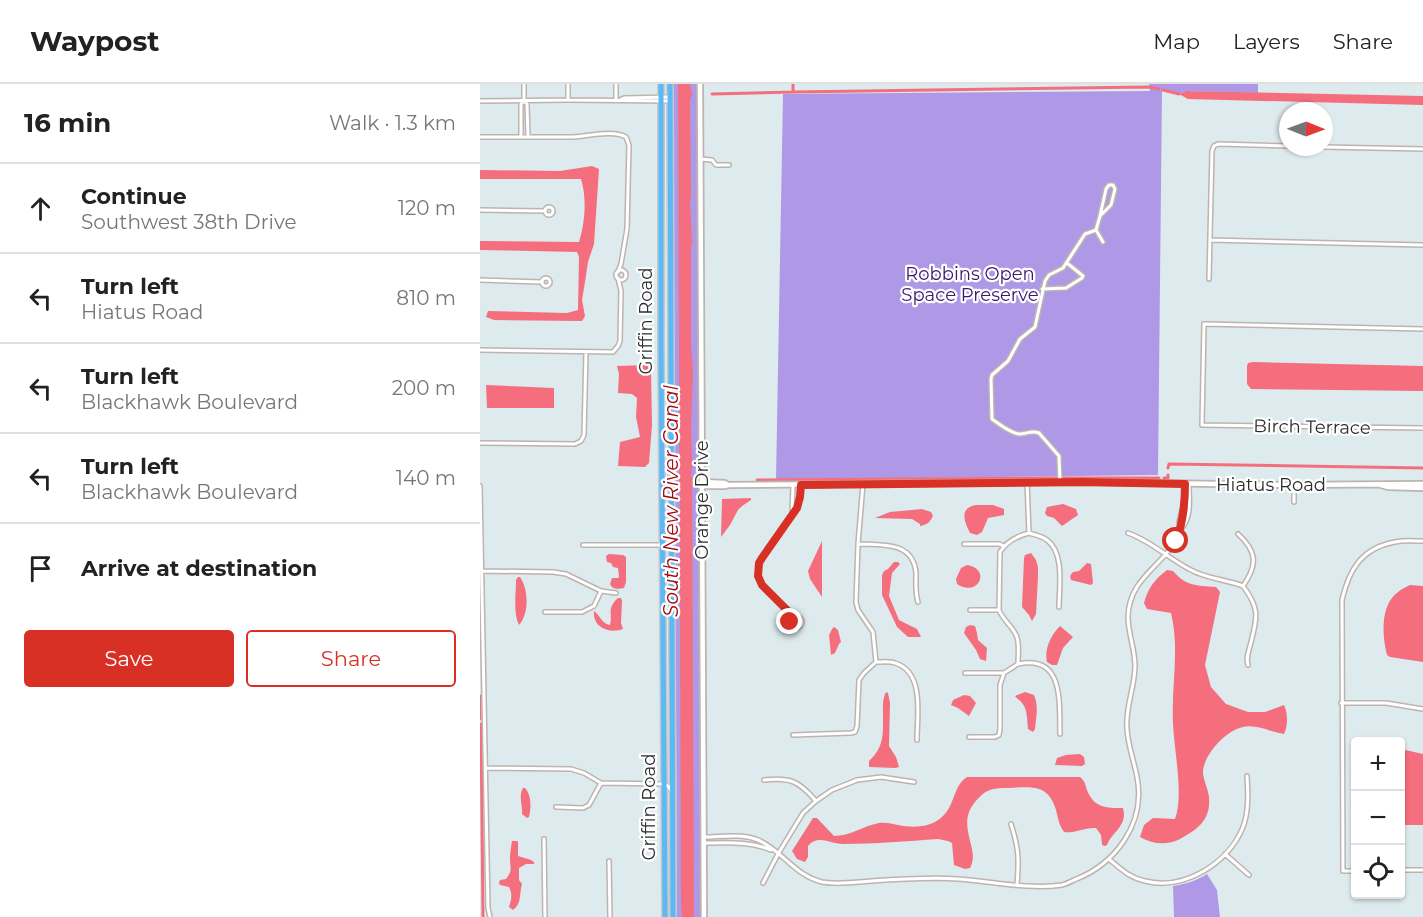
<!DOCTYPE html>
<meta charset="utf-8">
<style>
:root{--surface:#fff;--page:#f6f6f6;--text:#222;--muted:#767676;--line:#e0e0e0;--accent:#d93025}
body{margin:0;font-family:Montserrat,sans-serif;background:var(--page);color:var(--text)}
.controls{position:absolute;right:18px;bottom:18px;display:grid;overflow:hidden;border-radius:6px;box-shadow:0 2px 4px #0004}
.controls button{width:54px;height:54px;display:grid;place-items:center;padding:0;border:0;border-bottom:2px solid var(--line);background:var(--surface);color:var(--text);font:30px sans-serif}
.compass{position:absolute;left:799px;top:18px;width:54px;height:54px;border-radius:50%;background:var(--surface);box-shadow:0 2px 4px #0004;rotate:91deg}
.stop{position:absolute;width:18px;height:18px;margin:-14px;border:4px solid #d93025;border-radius:50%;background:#fff}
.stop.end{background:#d93025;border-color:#fff;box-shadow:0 2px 6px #0008}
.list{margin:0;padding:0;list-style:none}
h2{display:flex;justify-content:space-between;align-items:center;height:78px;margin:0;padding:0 24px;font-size:26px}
h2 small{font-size:20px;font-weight:400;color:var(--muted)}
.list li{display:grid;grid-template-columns:39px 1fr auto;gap:18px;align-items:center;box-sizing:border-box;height:90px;padding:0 24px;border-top:2px solid var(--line)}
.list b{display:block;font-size:22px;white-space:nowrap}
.list p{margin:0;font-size:20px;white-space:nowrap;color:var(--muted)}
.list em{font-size:20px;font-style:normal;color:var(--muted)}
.actions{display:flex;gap:12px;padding:18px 24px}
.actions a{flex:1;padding:14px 0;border:2px solid var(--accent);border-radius:6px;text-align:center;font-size:21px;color:var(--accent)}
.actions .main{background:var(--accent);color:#fff}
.icon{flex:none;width:33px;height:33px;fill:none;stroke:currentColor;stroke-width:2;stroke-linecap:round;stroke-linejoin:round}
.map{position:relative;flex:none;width:943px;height:833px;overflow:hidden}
header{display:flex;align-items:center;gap:36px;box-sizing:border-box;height:84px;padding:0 30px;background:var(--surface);border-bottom:2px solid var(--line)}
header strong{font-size:28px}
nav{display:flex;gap:33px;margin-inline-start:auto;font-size:21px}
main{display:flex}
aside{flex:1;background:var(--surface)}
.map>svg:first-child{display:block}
</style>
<header>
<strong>Waypost</strong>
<nav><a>Map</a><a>Layers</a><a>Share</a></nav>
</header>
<main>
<aside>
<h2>16 min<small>Walk · 1.3 km</small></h2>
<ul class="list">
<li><svg class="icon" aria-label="ahead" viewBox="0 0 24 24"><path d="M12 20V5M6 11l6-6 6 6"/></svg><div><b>Continue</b><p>Southwest 38th Drive</p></div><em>120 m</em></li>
<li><svg class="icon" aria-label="left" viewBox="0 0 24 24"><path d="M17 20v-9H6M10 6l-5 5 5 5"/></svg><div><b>Turn left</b><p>Hiatus Road</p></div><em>810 m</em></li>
<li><svg class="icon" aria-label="left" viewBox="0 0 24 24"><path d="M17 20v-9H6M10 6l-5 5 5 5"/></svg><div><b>Turn left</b><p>Blackhawk Boulevard</p></div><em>200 m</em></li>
<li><svg class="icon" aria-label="left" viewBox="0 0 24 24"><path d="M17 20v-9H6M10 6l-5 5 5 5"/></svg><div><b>Turn left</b><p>Blackhawk Boulevard</p></div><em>140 m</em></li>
<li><svg class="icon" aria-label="arrive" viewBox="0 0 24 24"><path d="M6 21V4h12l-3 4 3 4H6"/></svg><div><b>Arrive at destination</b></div></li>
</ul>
<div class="actions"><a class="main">Save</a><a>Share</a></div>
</aside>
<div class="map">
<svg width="943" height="833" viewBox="0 0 943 833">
<rect width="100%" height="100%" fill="#deebee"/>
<path fill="#af99e7" d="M193 0H219L222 833H197Z
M669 0H778V9L706 7 699 10 682 7 678 391 296 396 303 10 670 7Z
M727 790 737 806 740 833H694L693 802C706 800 716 797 727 790Z"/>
<path fill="#f46e7d" d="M198 0H210L212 11 210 16 211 111 210 117 212 157 211 164V261L213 288 211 340 212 378 211 392 213 395H215V398L213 399 212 402 214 833H202L201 818Z
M706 7 943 12V21L708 15 699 10Z
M112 82 119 85 114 160 108 178 105 198 102 216 105 232 102 237 14 236 6 233 8 227 87 229 98 226 99 173 97 168 0 166V157L99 158C105 139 107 114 101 95H0V86L80 87Z
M773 278 943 282V307L771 305 767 300V282L768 279Z
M167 281 171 287 172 341 169 379 165 383 138 382 140 358 160 353 156 333 157 314 152 310 138 309 139 290 137 282Z
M6 301 74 304V324H7Z
M271 414V416L262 422 258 426 250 441 241 453 242 415Z
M583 420 596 425 598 431 582 442 574 434 567 432 565 429 567 423Z
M496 421H513L524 425V431L508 434 502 448 497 451 490 449C484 437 479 424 496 421Z
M442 425 451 428 453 432C450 438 447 441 440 442V440L432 435 395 434 410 428Z
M342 457V513L330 495 328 487Z
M551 469 556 476 558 483V493L556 530 552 537 549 531 542 523 544 474 545 471Z
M129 470 143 471 146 473V498L144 504C138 505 133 506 130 500L132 494H138L139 493 138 484 133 483 131 479 127 478 126 472Z
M414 478H418L420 480 412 489 409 512 419 536 437 545 441 553H428L417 543 402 511V491L404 487 408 485Z
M607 479 611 480 613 499 611 501 591 496 590 492 593 488 599 487Z
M487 481C512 485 498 514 477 500L476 495 481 484Z
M687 486 693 487C707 503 716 501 736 503L740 508 725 581 731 603 746 620 768 628H785L804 621C808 629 808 642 804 650 790 648 777 640 763 643 746 646 722 672 723 690 724 697 728 705 729 713 731 736 718 745 700 755 686 762 673 760 660 753L664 741 673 734 695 735C704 711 694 666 693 639 691 602 700 566 691 529L667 525 664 519C668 504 675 495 687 486Z
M38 493H40C49 506 49 530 39 541 33 529 36 510 36 496Z
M930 501 943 502V578L910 573 907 571C902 552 900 521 918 508 921 505 926 503 930 501Z
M138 514H141L142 517 141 539 143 545C130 550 112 544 114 527 120 531 122 540 130 541 133 530 126 525 138 514Z
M490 541 495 542 497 549 498 556 507 564 506 577 500 575 496 566 484 549 486 543Z
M580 542 593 553 583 564 577 581H572L567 578C564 565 571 551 580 542Z
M354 543 358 546 361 558 359 560 355 569 351 571 349 551 352 545Z
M406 608 408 609 410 619 409 662 416 673 419 683 415 684 389 683V677C404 663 403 651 403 632 403 623 402 616 406 608Z
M545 608 554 611C559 623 556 632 555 645L553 648 548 645C547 637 548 626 542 619 540 616 537 615 535 612Z
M484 611 490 612 496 619 489 632 478 624 471 621 473 616Z
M921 665 943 670V741H921Z
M600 670 604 673 605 680 602 682 575 681 577 674 586 671Z
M487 693H600C605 697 605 700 607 706 614 724 626 724 643 724 648 742 632 748 627 761L625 762 622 761 621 751 616 744C604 743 594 750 584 748 579 741 578 734 576 726 568 699 551 703 528 704 512 704 506 705 495 718 475 742 501 765 490 784L485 785 474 781 472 759 468 757 458 755C427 757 395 760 363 760 349 760 339 750 328 762V773L325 778 317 775 312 767 333 734H337L354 752C370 752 383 742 399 739 406 738 412 740 418 741 433 744 451 744 463 732 475 721 473 702 487 693Z
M43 704H45C52 712 51 724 49 733L47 734 42 730C43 721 38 713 43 704Z
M32 757H37L38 758V772L51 776 54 778V780H46L39 784V796L42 800C39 810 42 820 33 826L29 823C31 816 33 811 29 803L20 801 19 799 20 796 26 795C33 786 30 784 30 774 30 769 31 763 32 757Z"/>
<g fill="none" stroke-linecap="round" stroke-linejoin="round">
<path stroke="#f46e7d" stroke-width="3" d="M683 6 699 10
M313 8 668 3 679 5
M232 10 313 8V0
M688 384 689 380 943 384
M582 394H679
M684 394H688V391
M277 396 577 394
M0 612V635
M1 640 3 833"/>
<defs>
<path id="street" d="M88 16V0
M136 16V0
M140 16 144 14 190 13
M0 17 88 16 190 17
M44 17 47 20 48 52
M0 53C30 53 60 53 90 53 105 53 132 45 146 53L149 61 147 145 141 180 138 188
M41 53V20L44 17V0
M844 63 943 65
M221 75 232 76 236 81H249
M65 127a4 4 0 1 1 8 0a4 4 0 1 1-8 0Z
M0 126 65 127
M616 146 623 158
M730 156 943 161
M136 191a5 5 0 1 1 10 0a5 5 0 1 1-10 0Z
M62 198a4 4 0 1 1 8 0a4 4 0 1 1-8 0Z
M729 195 732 67 734 62 738 60 808 62
M0 196 62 198
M562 205 586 204 602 194 603 192 587 179
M943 245 724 240 722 341 943 344
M0 266 133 268 138 262 140 257 141 207 138 194
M0 359 95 360 101 357 104 351 106 268
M547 398 549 449
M580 398 579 372 559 349C551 346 547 350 539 350 530 349 519 340 512 335L511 295 512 291 528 277 540 255 555 243 565 197 569 191 583 184 605 150 616 146 620 132 631 121 635 105 633 101H629L626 105 620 132
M0 402 8 824 10 833
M814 418V401
M312 429 313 401
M700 443 699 438 702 426
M702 444C712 432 709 414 709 400
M549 449C555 451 562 452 567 456 585 469 579 504 579 523
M648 449C671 457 688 474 709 485 726 495 745 495 763 502
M758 450C777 467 778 481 763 502
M378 460C402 461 433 457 436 489 436 499 435 508 438 518
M484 460H519L524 462
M103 461H182
M2 487 73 488 86 490 121 507 136 509
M763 502C781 526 777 534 770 562 768 569 766 574 768 581
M490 526H519
M65 528H102L114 522 121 507
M310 538a6 6 0 1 1 12 0a6 6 0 1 1-12 0Z
M313 532 282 501 278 492 279 479 282 473 317 424 320 413 321 401
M396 578C402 578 409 577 415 579 445 588 437 632 437 656
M538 580C585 570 579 620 580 650
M485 589H524
M861 619H906L943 625
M313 651 371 649 375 648 377 642 379 596 384 589 396 578 393 548 378 526 376 518 378 460 383 400
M489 653H515L519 651 520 645V601L524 589 538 580C538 571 540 558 536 551 532 542 523 536 519 526L520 468C527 457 537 452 549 449
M6 684 91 685 104 689 121 699 184 700 188 702 191 706
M284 696C310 693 319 697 336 717
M76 723 103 724 109 721 121 699
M531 740C539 765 539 775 537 801
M224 753C241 753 261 749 278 756 302 766 315 792 342 798 358 801 375 798 391 797 420 795 449 793 478 795 511 797 549 806 582 801 586 800 590 798 594 796 636 780 666 739 657 693 654 677 648 662 647 645 645 623 655 603 655 582 655 565 648 549 648 533 649 496 678 485 695 458 705 442 705 418 705 400
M64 755 65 833
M224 759C247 759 270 757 291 766
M745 770 769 791
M630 776C641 785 650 794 665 797 704 807 749 779 763 743 769 727 768 709 767 692
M129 777 130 833
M920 786H943
M876 787H863L862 516C869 485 882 464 915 458 924 456 934 457 943 457
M283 799 298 770 323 729 336 717 352 706 377 696 401 693 434 698"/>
<path id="secondary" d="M220 0 224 833
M222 398 245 399 248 401
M901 401 908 403 943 404
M222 402H245L248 401 602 398 808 401 943 400"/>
<path id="primary" d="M181 0V262L185 833
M190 0 193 833"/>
</defs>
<use href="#street" stroke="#bcb4ae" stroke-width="6"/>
<use href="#secondary" stroke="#bcb4ae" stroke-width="8"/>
<use href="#primary" stroke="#c8c8c8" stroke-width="8"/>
<use href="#street" stroke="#fff" stroke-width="3"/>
<use href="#secondary" stroke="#fff" stroke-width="4.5"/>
<use href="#primary" stroke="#5bbaf6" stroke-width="5"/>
</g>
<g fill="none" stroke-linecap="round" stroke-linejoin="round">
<path stroke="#d93025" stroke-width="8" d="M310 538 313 532 282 501 278 492 279 479 282 474 317 424 320 413 321 401 602 398 705 400C705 420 703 439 696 457"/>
</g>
<g text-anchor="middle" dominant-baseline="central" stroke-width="4.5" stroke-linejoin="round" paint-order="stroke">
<g font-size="18" fill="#3c186e" stroke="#fff">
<text x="490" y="190">Robbins Open<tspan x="490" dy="21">Space Preserve</tspan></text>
</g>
<g font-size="18" fill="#2c2c2c" stroke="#fff">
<text transform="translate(166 237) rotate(-90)">Griffin Road</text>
<text transform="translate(832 343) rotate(1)">Birch Terrace</text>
<text x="791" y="401">Hiatus Road</text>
<text transform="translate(222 416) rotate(-90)">Orange Drive</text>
<text transform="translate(169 723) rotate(-90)">Griffin Road</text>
</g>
<g font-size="20" font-style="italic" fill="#a5080d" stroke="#fff">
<text transform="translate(191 417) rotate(-90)">South New River Canal</text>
</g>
</g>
</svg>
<div class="controls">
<button>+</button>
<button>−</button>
<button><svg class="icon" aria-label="locate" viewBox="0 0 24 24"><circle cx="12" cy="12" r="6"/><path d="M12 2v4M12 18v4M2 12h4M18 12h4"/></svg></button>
</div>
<svg class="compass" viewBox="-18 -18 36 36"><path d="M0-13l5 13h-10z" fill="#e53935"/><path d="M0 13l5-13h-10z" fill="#767676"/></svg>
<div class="stop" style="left:696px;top:457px"></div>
<div class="stop end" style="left:310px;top:538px"></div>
</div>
</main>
